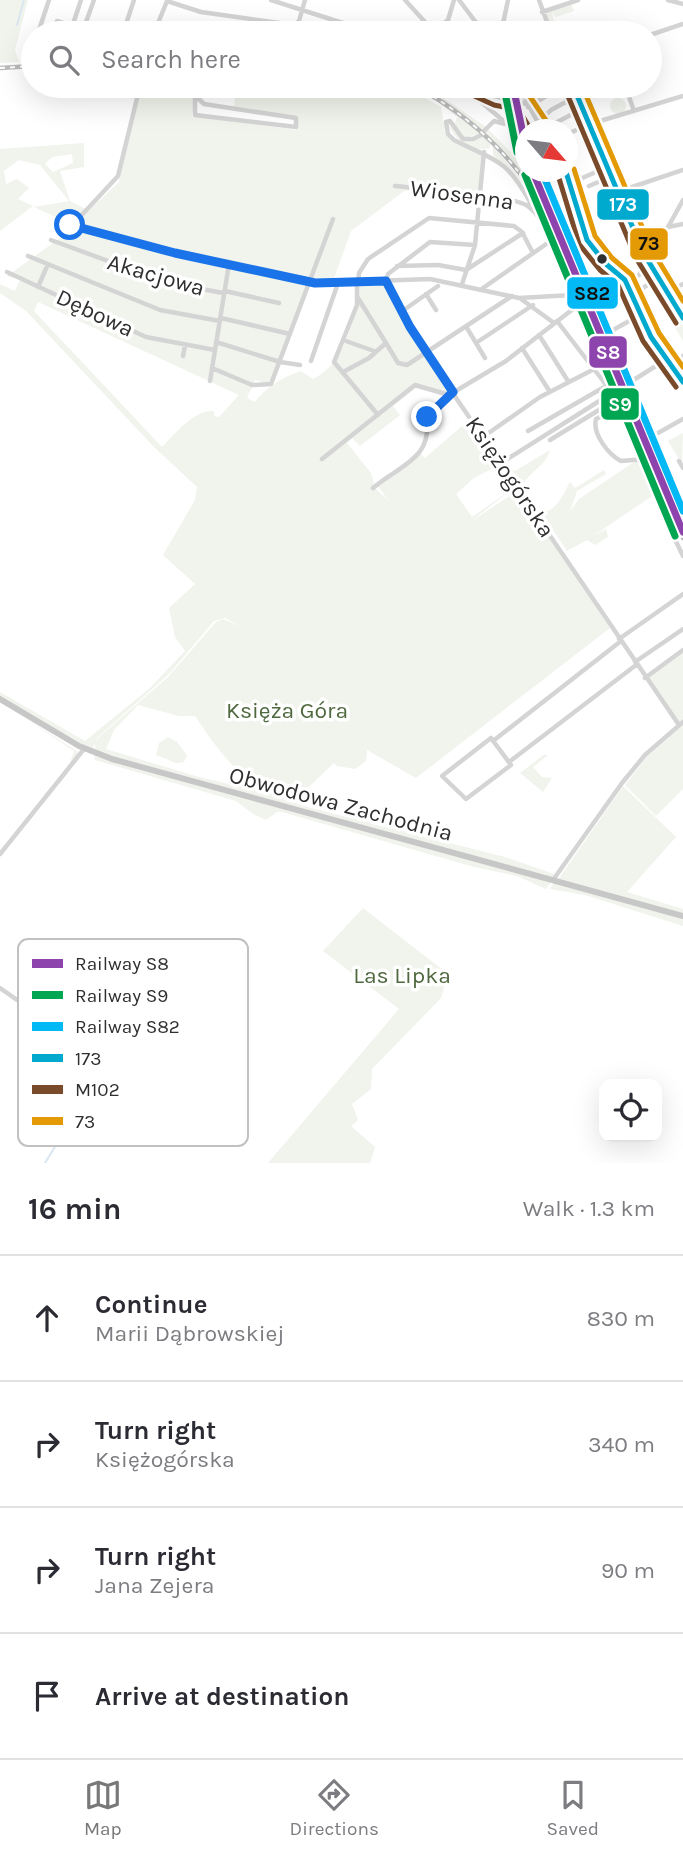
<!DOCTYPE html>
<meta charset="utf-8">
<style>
:root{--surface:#fff;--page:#f2f2f3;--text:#2b2b33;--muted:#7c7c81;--line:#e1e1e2;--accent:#787878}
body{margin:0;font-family:Karla,sans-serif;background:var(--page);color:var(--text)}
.controls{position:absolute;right:21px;bottom:21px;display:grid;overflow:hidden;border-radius:14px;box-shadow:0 7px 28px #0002}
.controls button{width:63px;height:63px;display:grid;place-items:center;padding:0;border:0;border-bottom:2px solid var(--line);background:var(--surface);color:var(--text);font:35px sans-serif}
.compass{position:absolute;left:515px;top:119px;width:63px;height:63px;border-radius:50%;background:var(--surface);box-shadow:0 7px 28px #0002;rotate:118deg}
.stop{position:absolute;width:21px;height:21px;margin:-16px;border:5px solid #1a73e8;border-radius:50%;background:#fff}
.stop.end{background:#1a73e8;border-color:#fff;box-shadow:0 2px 7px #0008}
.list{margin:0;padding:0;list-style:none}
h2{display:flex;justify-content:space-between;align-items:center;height:91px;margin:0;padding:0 28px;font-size:30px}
h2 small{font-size:23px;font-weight:400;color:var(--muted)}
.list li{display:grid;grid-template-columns:46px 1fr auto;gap:21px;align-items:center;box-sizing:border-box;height:126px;padding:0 28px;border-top:2px solid var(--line)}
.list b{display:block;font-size:26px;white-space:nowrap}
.list p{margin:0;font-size:23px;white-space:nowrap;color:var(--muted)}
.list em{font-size:23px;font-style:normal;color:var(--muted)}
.icon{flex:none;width:38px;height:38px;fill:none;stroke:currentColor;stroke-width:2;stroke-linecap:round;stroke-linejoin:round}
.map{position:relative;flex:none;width:683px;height:1163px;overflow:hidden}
.search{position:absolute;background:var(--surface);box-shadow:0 7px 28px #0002;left:21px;right:21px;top:21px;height:77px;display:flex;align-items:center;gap:18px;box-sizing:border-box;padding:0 24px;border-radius:38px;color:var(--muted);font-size:26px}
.sheet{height:595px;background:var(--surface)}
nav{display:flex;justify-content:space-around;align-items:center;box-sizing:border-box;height:98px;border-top:2px solid var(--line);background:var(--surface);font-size:19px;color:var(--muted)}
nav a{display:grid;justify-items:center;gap:4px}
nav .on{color:var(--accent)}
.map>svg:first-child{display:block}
</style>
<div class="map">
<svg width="683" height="1163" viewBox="0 0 683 1163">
<rect width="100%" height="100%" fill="#fff"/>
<path fill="#f0f4ec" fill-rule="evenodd" d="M0 0H28L15 50 19 62 0 63Z
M571 4 574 11 556 17 552 13 557 33H554L545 12Z
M142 86H182L194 98 192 116 296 130 298 117 234 108 236 86H404L441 107 445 133 482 153 480 193 423 188 404 191 351 231 333 281 311 280 107 233V230L106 233 75 225 78 222 81 224 78 221 119 182 125 146Z
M408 86 441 102 481 133 465 138 454 125 457 117 437 101Z
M418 86H426L486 127 525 167 520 171C491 136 457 108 418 86Z
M610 106a8 8 0 1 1 16 0a8 8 0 1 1-16 0Z
M447 122 465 141 483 135 490 142V148C467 154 453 137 447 122Z
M84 143V167L60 171 70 201 86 209 70 224 34 207 69 201 40 165 19 160 4 171 6 184 17 179 29 188 18 199 33 206 0 231V149ZM72 154 73 163 53 172 45 164 52 157Z
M493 146 530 191 547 225 517 179 493 155Z
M555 217 576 259 587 297Z
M74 228 172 254 308 284 270 384 255 380 247 398 255 402C266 387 283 377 301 371L313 379C345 364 356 317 359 284L385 285 450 392 446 396 416 388 393 406 400 415 360 446 352 438 347 443 371 473 375 488 388 500 378 486 420 453 425 458 469 420 499 465 474 478 456 494 472 517 515 487 470 522 517 491 610 628 416 778 367 750 366 761 355 769 337 766 334 763 294 801 300 805 505 857 554 874 552 878 95 751V743L99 737 168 677 216 622 223 619 240 626 225 618 214 621 169 674 98 737 92 750 0 698V692L85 741 150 688 185 651 175 637 169 608 195 584 163 555 195 500 197 487 154 447 26 311 0 293V284L15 291 20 280 7 276ZM38 302 239 395 219 417 214 416V411C194 409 174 435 162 447L34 311ZM138 705 179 716H195C215 746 234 772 264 792L199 777 106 749 114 730Z
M672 308 683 326V341L666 312Z
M683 433 682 464 668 441Z
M550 450C546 466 528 472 522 487L504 463 515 471Z
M640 458 644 459 655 494 593 536 606 529 608 537 595 545 587 540 567 551 542 513C557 510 563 495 570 482L575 488 604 470 606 474 577 491 570 511 579 499Z
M683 651V789L656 816 625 785 646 758 682 726 647 677Z
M0 701 78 752 77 756 0 851 69 766 74 751Z
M168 737 177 742 187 755 184 762 176 763 156 755 159 743Z
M545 754 547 756 533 767 542 777 552 778 543 792 520 773Z
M94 755 120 764 551 882 546 889 517 876 474 867 282 812H277L266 820 253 814 236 801 95 760Z
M623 786 676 837 627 892 683 909V914L558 880Z
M554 882 683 918V926L585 895 550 889Z
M363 908 448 974 441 998 372 1069 371 1089 352 1104 358 1120 351 1126 375 1147 370 1163H268L399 1009 323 951Z"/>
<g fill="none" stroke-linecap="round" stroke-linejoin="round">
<path stroke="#dae6f0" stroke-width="2" d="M17 25 24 0
M45 1163 115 1049 114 1016"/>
<path stroke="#d4d4d4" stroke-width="4.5" d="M271 0 374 33
M405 0 435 33
M459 0 484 33
M539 0 551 33
M668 0 683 4
M167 1 201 12 294 25 299 21 305 0
M542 12 578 0
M57 21 72 26
M434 31 448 20 454 0
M38 33 49 0
M70 33 81 0
M82 33 94 0
M123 33 134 0
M154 33 167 1
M501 33 508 0
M650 35 683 24
M185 86 204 104 296 118V127L195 115V99
M454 86 480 101 506 123
M474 86 494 96 526 104
M503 86 504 99
M573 86 644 254 683 318
M626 88 634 111
M520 97 534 86
M524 97 542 130
M528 107 563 86
M506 123 509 122 507 100
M538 123 551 110 577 96
M542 130 582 109
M484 131 494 121 505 124
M568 134 587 125 683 96
M481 135 473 139H463L450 121 446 122 448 134 454 140C495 161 505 157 530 202L528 206
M566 172 587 240 606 264 625 280 651 337 683 382
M569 184 607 167
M395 186C421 189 513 194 529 207 552 226 562 262 574 288L572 295
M589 186 610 177
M617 192 683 170
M79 218 118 176 140 86
M70 225 175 252 315 283 430 279 519 298 572 295
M668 227 683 224
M51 240 165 282 223 293
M475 245 430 242 388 274 386 281 389 291 437 370 679 725
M28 256 160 310 220 321
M397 266 438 265 466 270 523 233
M7 272 146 337 215 350
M640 274 645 249 668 227 683 200
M590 279 594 286 615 272
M358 282 359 273 368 259 429 218 514 226 522 232 533 253
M462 284 475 245 484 152
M38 287 48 264
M483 288 552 240
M630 290 638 291 654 281 656 275
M225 291 279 303
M667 293 683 284
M426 294 436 310
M358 298 386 343
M521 299 554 323
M588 299 625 287 640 274 653 271
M401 312 438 286
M221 318 290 334
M557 321 617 399 633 431
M467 328 485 358
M613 330 640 315
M539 335 568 381
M343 340 357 305V282
M216 342 280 362 300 365
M476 343 533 305
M522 348 550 392
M374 351 343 340 334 362 378 415
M183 356 185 345
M311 361 338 283
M673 366 683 356
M212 368 252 385 271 384 333 219
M345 371 369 358 386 343 398 363 407 365 512 296
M210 381 229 264
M632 381 667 359
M621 406 596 419C592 434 609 455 621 461L645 459 667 523 683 556
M528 431 606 386
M658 433 683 419
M483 437 540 397 604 364 596 340 572 295
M550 440 617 399
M639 446 644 458
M322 459 415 385 449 395
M679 461 683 468
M501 463 612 393
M373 488C401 464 432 460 427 417L449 395 506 361 582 302
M619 639 683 594
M635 662 683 629
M645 678 683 650
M491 738 511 765 466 799 442 776Z
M493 741 621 641
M509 762 636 665
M0 854 84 749
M553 880 622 783 645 755 683 722
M0 988 56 1027"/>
<path stroke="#c7c7c7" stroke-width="6" d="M0 699 79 746 112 759 683 916"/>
<defs>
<path id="rail" d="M0 68 33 66
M415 86C469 115 513 156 544 209L683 538"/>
</defs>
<use href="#rail" stroke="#bbb" stroke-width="4.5"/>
<use href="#rail" stroke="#fff" stroke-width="2" stroke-dasharray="5" stroke-linecap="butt"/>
<defs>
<path id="bus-1" d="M573 86 644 254 683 318
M566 172 587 240 606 264 625 280 651 337 683 382"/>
<path id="bus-2" d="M565 89 636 258 676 323
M470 94 494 105 519 110 531 130
M558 175 579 244 600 270 618 285 643 341 676 387"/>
<path id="bus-3" d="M493 86 529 95 549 125
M582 86 652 250 683 301
M574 169 595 236 612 258 632 275 659 333 683 367"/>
</defs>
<use href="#bus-1" stroke="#fff" stroke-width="10"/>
<use href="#bus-2" stroke="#fff" stroke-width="10"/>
<use href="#bus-3" stroke="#fff" stroke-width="10"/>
<use href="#bus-1" stroke="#00a9ce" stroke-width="5"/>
<use href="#bus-2" stroke="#7a4b2a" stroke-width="5"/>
<use href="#bus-3" stroke="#e39a05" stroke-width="5"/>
<defs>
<path id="rail-1" d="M513 86 526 148
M533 172 683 532"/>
<path id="rail-2" d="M504 88 517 152
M525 175 675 536"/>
<path id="rail-3" d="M542 172 683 511"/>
</defs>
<use href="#rail-1" stroke="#fff" stroke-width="12"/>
<use href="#rail-2" stroke="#fff" stroke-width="12"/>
<use href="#rail-3" stroke="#fff" stroke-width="12"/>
<use href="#rail-1" stroke="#8e44ad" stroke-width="7"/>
<use href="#rail-2" stroke="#00a651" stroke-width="7"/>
<use href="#rail-3" stroke="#02b8f5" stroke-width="7"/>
</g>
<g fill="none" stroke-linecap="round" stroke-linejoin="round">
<path stroke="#1a73e8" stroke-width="9" d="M70 225 175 253 315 283 386 281 410 327 453 392 427 417"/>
</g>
<circle fill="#2f2f2f" stroke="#fff" stroke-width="2.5" cx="602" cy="259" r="6"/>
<g text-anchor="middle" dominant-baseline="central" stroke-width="7" stroke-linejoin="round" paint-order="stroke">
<g font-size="23" fill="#2f2f2f" stroke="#fff">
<text transform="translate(462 195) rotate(8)">Wiosenna</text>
<text transform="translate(156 275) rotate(16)">Akacjowa</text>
<text transform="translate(95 313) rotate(25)">Dębowa</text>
<text transform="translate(510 477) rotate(56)">Księżogórska</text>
<text transform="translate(341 804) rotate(15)">Obwodowa Zachodnia</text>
</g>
<g font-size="23" fill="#4f683e" stroke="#fff">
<text x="287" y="710">Księża Góra</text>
<text x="402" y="975">Las Lipka</text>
</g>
</g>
<rect x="18" y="939" width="230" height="207" rx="10" fill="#fff" stroke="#c1c1c1" stroke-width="2"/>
<rect x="32" y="959" width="31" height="9" fill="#8e44ad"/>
<rect x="32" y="991" width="31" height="8" fill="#00a651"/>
<rect x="32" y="1022" width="31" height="9" fill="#02b8f5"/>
<rect x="32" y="1054" width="31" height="8" fill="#00a9ce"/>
<rect x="32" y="1085" width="31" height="9" fill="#7a4b2a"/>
<rect x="32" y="1117" width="31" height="8" fill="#e39a05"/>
<g font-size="19" fill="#2f2f2f">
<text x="75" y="970">Railway S8</text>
<text x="75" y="1002">Railway S9</text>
<text x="75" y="1033">Railway S82</text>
<text x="75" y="1065">173</text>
<text x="75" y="1096">M102</text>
<text x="75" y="1128">73</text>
</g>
<g stroke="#fff" stroke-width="2.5">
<rect x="596" y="188" width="54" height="33" rx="7" fill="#00a9ce"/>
<rect x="629" y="227" width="40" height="34" rx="7" fill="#e39a05"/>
<rect x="566" y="276" width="53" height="34" rx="7" fill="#02b8f5"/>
<rect x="588" y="335" width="40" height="34" rx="7" fill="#8e44ad"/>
<rect x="600" y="387" width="40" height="34" rx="7" fill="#00a651"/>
</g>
<g font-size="19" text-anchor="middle" font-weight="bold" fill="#fff">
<text x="623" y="211">173</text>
<text x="608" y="359">S8</text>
<text x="620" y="411">S9</text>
</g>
<g font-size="19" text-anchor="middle" font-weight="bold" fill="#111">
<text x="649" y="250">73</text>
<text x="592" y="300">S82</text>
</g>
</svg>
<div class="controls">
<button><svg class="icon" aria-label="locate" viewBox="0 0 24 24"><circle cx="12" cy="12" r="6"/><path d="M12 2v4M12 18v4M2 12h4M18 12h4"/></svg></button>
</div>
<svg class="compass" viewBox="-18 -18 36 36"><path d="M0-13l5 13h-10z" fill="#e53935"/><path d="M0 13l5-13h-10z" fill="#7c7c81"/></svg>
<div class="stop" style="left:70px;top:225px"></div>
<div class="stop end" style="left:427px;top:417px"></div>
<div class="search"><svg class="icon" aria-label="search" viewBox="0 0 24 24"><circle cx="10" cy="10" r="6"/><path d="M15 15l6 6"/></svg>Search here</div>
</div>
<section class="sheet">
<h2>16 min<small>Walk · 1.3 km</small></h2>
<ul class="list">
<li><svg class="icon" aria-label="ahead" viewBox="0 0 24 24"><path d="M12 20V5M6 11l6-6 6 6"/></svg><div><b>Continue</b><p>Marii Dąbrowskiej</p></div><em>830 m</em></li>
<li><svg class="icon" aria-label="right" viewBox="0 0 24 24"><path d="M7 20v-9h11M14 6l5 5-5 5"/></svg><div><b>Turn right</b><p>Księżogórska</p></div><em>340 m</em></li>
<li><svg class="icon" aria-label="right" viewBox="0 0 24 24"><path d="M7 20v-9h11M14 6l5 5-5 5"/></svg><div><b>Turn right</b><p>Jana Zejera</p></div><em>90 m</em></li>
<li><svg class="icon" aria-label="arrive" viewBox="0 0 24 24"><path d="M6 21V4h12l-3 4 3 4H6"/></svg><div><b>Arrive at destination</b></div></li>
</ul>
</section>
<nav>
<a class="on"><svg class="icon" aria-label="map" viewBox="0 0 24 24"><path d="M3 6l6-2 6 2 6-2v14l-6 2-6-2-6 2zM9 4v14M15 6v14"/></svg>Map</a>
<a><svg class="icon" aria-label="directions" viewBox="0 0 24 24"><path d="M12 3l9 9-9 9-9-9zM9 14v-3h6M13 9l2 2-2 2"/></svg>Directions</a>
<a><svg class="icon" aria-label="saved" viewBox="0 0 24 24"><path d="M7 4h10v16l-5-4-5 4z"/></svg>Saved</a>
</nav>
